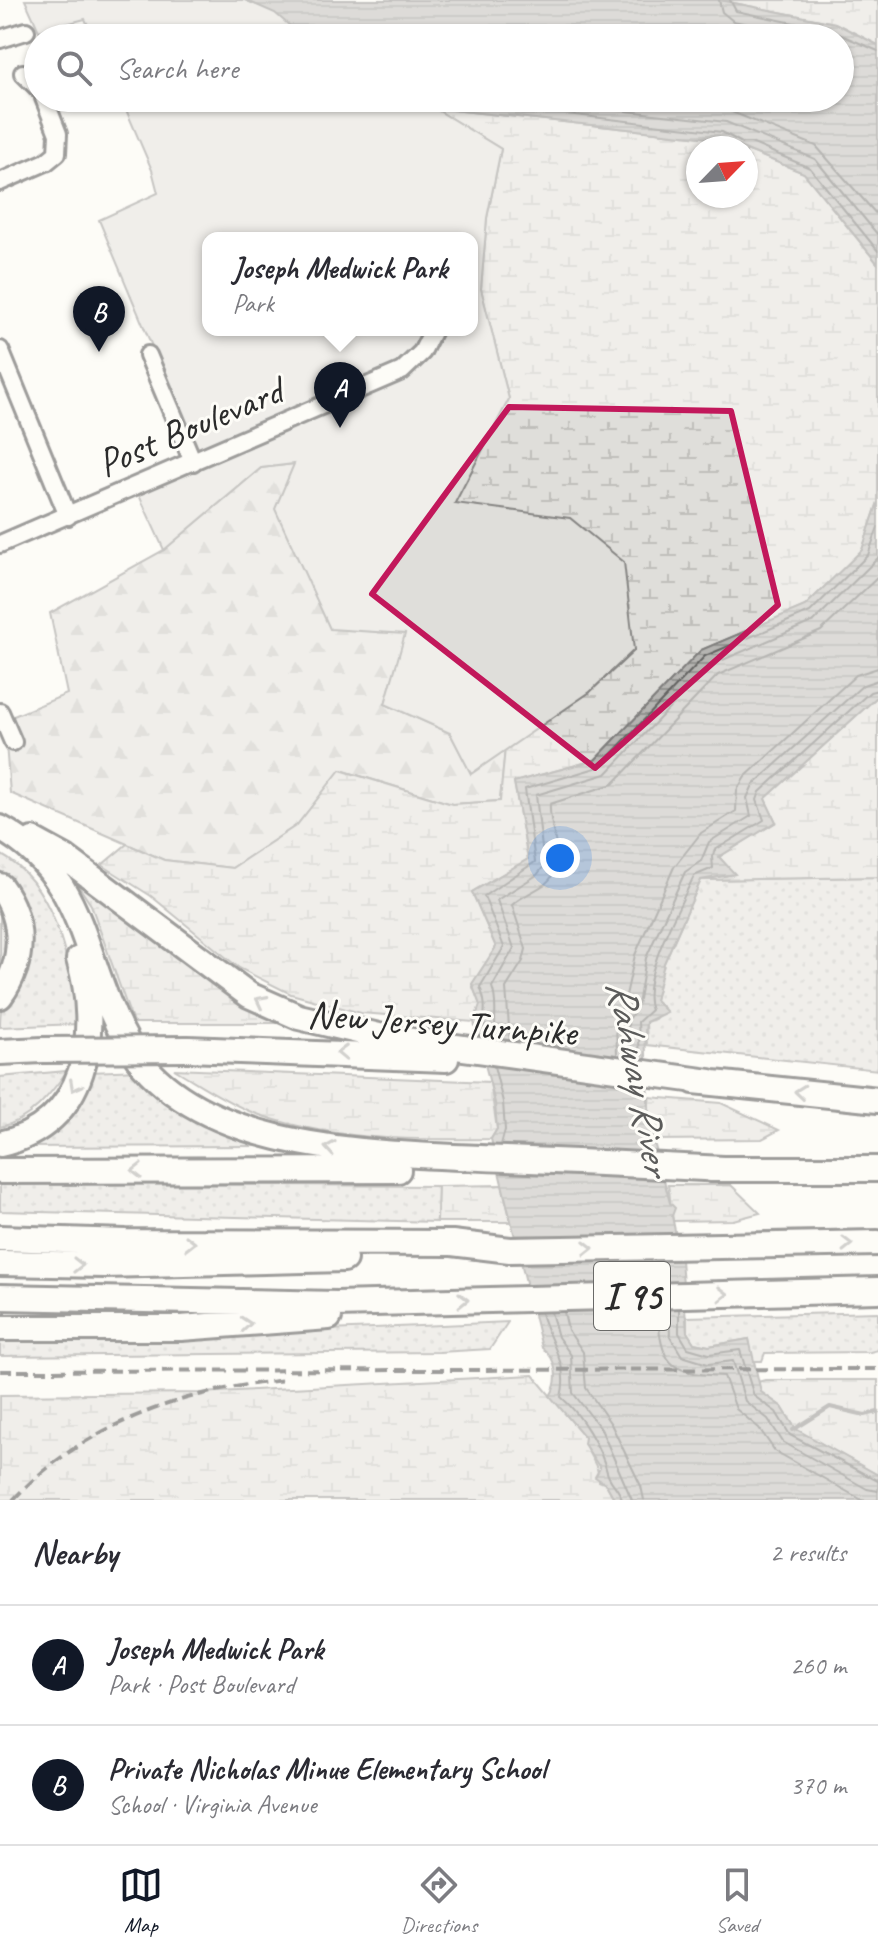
<!DOCTYPE html>
<meta charset="utf-8">
<style>
:root{--surface:#fff;--page:#f2f2f3;--text:#2b2b33;--muted:#7c7c81;--line:#e1e1e2;--accent:#111827}
body{margin:0;font-family:Caveat,sans-serif;background:var(--page);color:var(--text)}
.compass{position:absolute;left:686px;top:136px;width:72px;height:72px;border-radius:50%;background:var(--surface);box-shadow:0 2px 6px #0004;rotate:65deg}
.you{position:absolute;left:560px;top:858px;width:28px;height:28px;margin:-20px;border:6px solid #fff;border-radius:50%;background:#1a73e8;box-shadow:0 0 0 12px #1a73e833}
.badge{display:grid;place-items:center;width:52px;height:52px;border-radius:50%;background:var(--accent);color:#fff;font-size:26px;font-weight:700}
.pin{position:absolute;translate:-50% -66px;filter:drop-shadow(0 2px 4px #0008)}
.pin::after{content:'';position:absolute;top:42px;width:28px;height:24px;background:inherit;clip-path:polygon(0 0,100% 0,50% 100%)}
.popup{position:absolute;left:202px;top:232px;width:276px;height:104px;box-sizing:border-box;display:grid;place-content:center;border-radius:16px;background:var(--surface);filter:drop-shadow(0 2px 6px #0005);font-size:26px;white-space:nowrap;color:var(--muted)}
.popup b{font-size:30px;color:var(--text)}
.popup::after{content:'';position:absolute;left:50%;top:100%;margin-left:-16px;border:16px solid transparent;border-top-color:var(--surface)}
.list{margin:0;padding:0;list-style:none}
h2{display:flex;justify-content:space-between;align-items:center;height:104px;margin:0;padding:0 32px;font-size:34px}
h2 small{font-size:26px;font-weight:400;color:var(--muted)}
.list li{display:grid;grid-template-columns:52px 1fr auto;gap:24px;align-items:center;box-sizing:border-box;height:120px;padding:0 32px;border-top:2px solid var(--line)}
.list b{display:block;font-size:30px;white-space:nowrap}
.list p{margin:0;font-size:26px;white-space:nowrap;color:var(--muted)}
.list em{font-size:26px;font-style:normal;color:var(--muted)}
.icon{flex:none;width:44px;height:44px;fill:none;stroke:currentColor;stroke-width:2;stroke-linecap:round;stroke-linejoin:round}
.map{position:relative;flex:none;width:878px;height:1500px;overflow:hidden}
.search{position:absolute;background:var(--surface);box-shadow:0 2px 6px #0004;left:24px;right:24px;top:24px;height:88px;display:flex;align-items:center;gap:20px;box-sizing:border-box;padding:0 28px;border-radius:44px;color:var(--muted);font-size:30px}
.sheet{height:344px;background:var(--surface)}
nav{display:flex;justify-content:space-around;align-items:center;box-sizing:border-box;height:112px;border-top:2px solid var(--line);background:var(--surface);font-size:22px;color:var(--muted)}
nav a{display:grid;justify-items:center;gap:4px}
nav .on{color:var(--accent)}
.map>svg:first-child{display:block}
</style>
<div class="map">
<svg width="878" height="1500" viewBox="0 0 878 1500">
<defs>
<pattern id="grass-dots" width="8" height="8" patternUnits="userSpaceOnUse" patternTransform="scale(2)"><rect width="8" height="8" fill="#dfdeda"/><path d="M2 2h.1M6 6h.1" fill="none" stroke="#c0bfbb" stroke-width="1.8" stroke-linecap="round"/></pattern>
<pattern id="forest-firs" width="22" height="20" patternUnits="userSpaceOnUse" patternTransform="scale(2)"><rect width="22" height="20" fill="#dfdeda"/><path d="M5 1l3.5 6h-7zM16 11l3.5 6h-7z" fill="#c0bfbb"/></pattern>
<pattern id="wetland-marsh" width="20" height="14" patternUnits="userSpaceOnUse" patternTransform="scale(2)"><rect width="20" height="14" fill="#dfdeda"/><path d="M1 5h8M5 5V1M11 12h8M15 12V8" fill="none" stroke="#c0bfbb"/></pattern>
<pattern id="water-rules" width="6" height="5" patternUnits="userSpaceOnUse" patternTransform="scale(2)"><rect width="6" height="5" fill="#b5b4b1"/><path d="M0 2.5h6" fill="none" stroke="#939390"/></pattern>
</defs>
<rect width="100%" height="100%" fill="#fdfcf7"/>
<filter id="ink" filterUnits="userSpaceOnUse"><feTurbulence type="fractalNoise" baseFrequency=".0125" numOctaves="2"/><feDisplacementMap in="SourceGraphic" scale="16" xChannelSelector="R" yChannelSelector="G"/><feConvolveMatrix kernelMatrix="1 2 1 2 8 2 1 2 1" color-interpolation-filters="sRGB"/></filter>
<g filter="url(#ink)">
<path fill="url(#grass-dots)" stroke="#858482" stroke-width="2" d="M0 854C58 885 69 965 79 1024L0 1027C0 984 13 991 27 958 38 929 21 890 0 871Z
M878 877V1070L647 1045 646 1022 655 1019 664 1008 655 1000 664 963 701 880Z
M0 903C9 929 13 946 0 971Z
M140 1070 277 1146 8 1147 90 1072Z
M67 1071C50 1095 30 1121 0 1127V1077Z
M0 1183 438 1186 437 1222 0 1211Z
M878 1312V1350L870 1352 765 1353 762 1361H752L749 1339 709 1346 694 1343 687 1332V1317Z
M508 1322 490 1349 439 1352 0 1356V1337L214 1335Z"/>
<path fill="url(#forest-firs)" stroke="#858482" stroke-width="2" d="M294 464 406 634 385 704 450 733 471 773 505 748 500 801 452 804 341 770 297 825 232 868 164 860 10 793 4 720 67 694 50 613 164 550 261 468Z"/>
<path fill="url(#wetland-marsh)" stroke="#858482" stroke-width="2" d="M719 0H878V45L835 23Z
M434 108 720 139 741 148H698V196H746V150L804 173 878 264V502L862 550 805 606 701 650 595 760 514 782 528 859 472 892 496 947 472 984 480 1005 474 1022 361 1013 291 994 239 968 151 896 102 865 127 844 164 860 232 868 297 825 340 770 452 804 500 801 505 748 590 692 634 651 629 631 454 503 509 399 481 289 487 218 501 149Z
M878 696V877L701 880 734 874 719 857 776 822 765 799Z
M66 867 289 1023H133L91 905Z
M174 1069 490 1082 497 1129 491 1139C411 1140 325 1141 249 1111 223 1100 198 1083 174 1069Z
M649 1097 721 1103 779 1130 762 1139 655 1140 649 1123Z
M502 1185 511 1222H437L438 1186Z
M668 1185H731L760 1213 733 1220 673 1221Z
M533 1375 585 1437C584 1454 600 1463 599 1481L606 1484 615 1500H0V1395L200 1393Z
M765 1380H878V1475L795 1429 782 1407 761 1392 758 1382Z"/>
<path fill="#dfdeda" stroke="#858482" stroke-width="2" fill-rule="evenodd" d="M25 0H245L275 12 304 38H94L85 19 39 31Z
M121 98H392L434 108 501 149 487 218 481 289 509 399 455 503 570 518 624 562 634 650 590 692 471 774 450 733 385 704 405 634 330 629 275 509 294 464 261 468 164 550 133 482 198 456 99 220 158 193 152 170ZM208 238H472V330H208Z"/>
<path fill="url(#water-rules)" stroke="#7e7d7b" stroke-width="2" d="M245 0H719L835 23 878 45V264L804 173 719 139 434 108 392 98H840V38H304L275 13Z
M878 502V696L765 799 776 822 719 857 735 874 701 880 664 963 655 1000 667 1012 646 1022 645 1031 649 1123 670 1203 675 1208 672 1216 681 1260 687 1332 694 1343 709 1346 749 1339 761 1392 782 1407 796 1429 878 1475V1500H615L606 1484 595 1477 600 1468 584 1444 585 1437 550 1396C560 1381 557 1358 542 1348L491 1139 497 1129 495 1103 474 1022 480 1005 472 984 496 947 472 892 528 859 514 782 595 760 701 650 805 606 862 550Z"/>
<g fill="none" stroke-linecap="round" stroke-linejoin="round">
<path stroke="#626261" stroke-width="2" d="M719 0 722 12 733 21 817 38
M730 0 736 11 832 31 878 51
M427 98 722 132 742 143H751L810 168 878 251
M509 98 726 122 815 159 878 235
M619 98 727 110 816 146 878 216
M486 1037C480 1015 490 1012 480 987L504 947 484 896 535 862 525 789 599 767 705 656 810 612 868 555 878 527
M497 1039C492 1020 499 1006 492 987L514 948 497 900 537 875 544 866 536 795 606 774 711 665 814 621 878 558
M510 1040 506 988 523 961 526 949 512 905C521 896 534 892 545 884 570 864 548 830 550 804L613 784 718 675 821 631 878 577
M617 1055 616 1019 625 1000 635 955 674 867 701 833 736 811 737 790 745 777 856 675 878 668
M630 1057 628 1021 638 1005 646 958 685 872 701 861 709 842 751 816 747 798 753 785 863 685 878 680
M640 1058 638 1022 651 1010C638 980 680 906 694 876L713 868 712 857 715 850 764 820 757 800 760 792 870 692 878 690
M494 1066 503 1102 505 1130 501 1145
M669 1309 670 1336 682 1356 708 1364 733 1361 745 1401 768 1419 783 1442 867 1489 878 1491
M679 1309V1333L688 1348 709 1354 740 1350 754 1396 776 1412 790 1435 878 1481
M657 1310C662 1365 667 1373 724 1376L736 1409 759 1428 775 1451 862 1500
M551 1312 558 1337 571 1355 573 1393 601 1429 632 1500
M564 1312 568 1330 583 1352 586 1388 611 1424 641 1486 644 1500
M541 1313C549 1343 570 1364 561 1397 581 1414 601 1448 607 1472 609 1482 620 1489 622 1500"/>
<path stroke="#7e7d7b" stroke-width="4" d="M793 1430 830 1407 865 1415 878 1412"/>
<defs>
<path id="minor" d="M0 39 26 31
M23 73 38 88
M0 182 46 162 57 153 58 134 44 98
M0 350 68 516
M148 355 193 462
M0 544 402 371 422 352 433 330
M0 712 13 742"/>
<path id="highway" d="M0 828C88 876 82 965 127 1042 195 1158 390 1153 506 1159 579 1162 651 1165 724 1169
M33 840 66 858 249 995 299 1017 383 1037 710 1082
M0 886C25 920 25 962 0 996
M188 1049 446 1059
M0 1052 43 1050
M694 1081 878 1100
M0 1144C88 1125 101 1032 79 959
M710 1169H878
M0 1171 398 1170
M0 1238 126 1242 452 1243 510 1250 878 1243
M0 1263 104 1265 344 1259
M0 1297 336 1304 878 1290
M0 1328H181L329 1317"/>
</defs>
<use href="#minor" stroke="#2b2b2b" stroke-width="22"/>
<use href="#highway" stroke="#2b2b2b" stroke-width="30"/>
<use href="#minor" stroke="#fdfcf7" stroke-width="16"/>
<use href="#highway" stroke="#fdfcf7" stroke-width="24"/>
<path stroke="#2b2b2b" stroke-width="4" stroke-dasharray="12 6" stroke-linecap="butt" d="M0 1371 878 1369
M13 1500C83 1424 187 1389 287 1380"/>
<defs>
<path id="highway-bridge" d="M43 1050 188 1049"/>
</defs>
<use href="#highway-bridge" stroke="#2b2b2b" stroke-width="30" stroke-linecap="butt"/>
<use href="#highway-bridge" stroke="#fdfcf7" stroke-width="24"/>
</g>
<defs><path id="oneway-chevron" d="M-2-3.5L2.5 0L-2 3.5" fill="none" stroke-width="1.6" stroke-linecap="round" stroke-linejoin="round" transform="scale(2)"/></defs>
<g stroke="#9e9e9b">
<use href="#oneway-chevron" transform="translate(261 1001) rotate(-153)"/>
<use href="#oneway-chevron" transform="translate(342 1053) rotate(-178)"/>
<use href="#oneway-chevron" transform="translate(75 1086) rotate(118)"/>
<use href="#oneway-chevron" transform="translate(800 1092) rotate(-174)"/>
<use href="#oneway-chevron" transform="translate(330 1148) rotate(-171)"/>
<use href="#oneway-chevron" transform="translate(137 1171) rotate(180)"/>
<use href="#oneway-chevron" transform="translate(190 1243)"/>
<use href="#oneway-chevron" transform="translate(847 1244) rotate(-1)"/>
<use href="#oneway-chevron" transform="translate(588 1248) rotate(-1)"/>
<use href="#oneway-chevron" transform="translate(78 1265)"/>
<use href="#oneway-chevron" transform="translate(723 1294) rotate(-1)"/>
<use href="#oneway-chevron" transform="translate(463 1300) rotate(-1)"/>
<use href="#oneway-chevron" transform="translate(246 1324) rotate(-5)"/>
</g>
</g>
<path d="M0 0H878V1500H0ZM509 407 731 411 778 605 595 768 372 594Z" fill="#fdfcf7" fill-opacity=".55" fill-rule="evenodd"/>
<path fill="none" stroke="#c2185b" stroke-width="6" stroke-linejoin="round" d="M509 407 731 411 778 605 595 768 372 594Z"/>
<g text-anchor="middle" dominant-baseline="central" stroke-width="6" stroke-linejoin="round" paint-order="stroke">
<rect fill="#fdfcf7" stroke="#6a6a68" stroke-width="2" x="594" y="1262" width="76" height="68" rx="6"/>
<g font-size="38" font-weight="bold" fill="#2b2b2b">
<text x="632" y="1296">I 95</text>
</g>
<g font-size="40" fill="#2b2b2b" stroke="#fdfcf7">
<text transform="translate(190 427) rotate(-23)">Post Boulevard</text>
<text transform="translate(442 1023) rotate(4)">New Jersey Turnpike</text>
</g>
<g font-size="42" font-style="italic" fill="#5b5b5a" stroke="#fdfcf7">
<text transform="translate(639 1077) rotate(79)">Rahway River</text>
</g>
</g>
</svg>
<svg class="compass" viewBox="-18 -18 36 36"><path d="M0-13l5 13h-10z" fill="#e53935"/><path d="M0 13l5-13h-10z" fill="#7c7c81"/></svg>
<div class="you"></div>
<div class="pin badge" style="left:340px;top:428px">A</div>
<div class="popup"><b>Joseph Medwick Park</b>Park</div>
<div class="pin badge" style="left:99px;top:352px">B</div>
<div class="search"><svg class="icon" aria-label="search" viewBox="0 0 24 24"><circle cx="10" cy="10" r="6"/><path d="M15 15l6 6"/></svg>Search here</div>
</div>
<section class="sheet">
<h2>Nearby<small>2 results</small></h2>
<ul class="list">
<li><span class="badge">A</span><div><b>Joseph Medwick Park</b><p>Park · Post Boulevard</p></div><em>260 m</em></li>
<li><span class="badge">B</span><div><b>Private Nicholas Minue Elementary School</b><p>School · Virginia Avenue</p></div><em>370 m</em></li>
</ul>
</section>
<nav>
<a class="on"><svg class="icon" aria-label="map" viewBox="0 0 24 24"><path d="M3 6l6-2 6 2 6-2v14l-6 2-6-2-6 2zM9 4v14M15 6v14"/></svg>Map</a>
<a><svg class="icon" aria-label="directions" viewBox="0 0 24 24"><path d="M12 3l9 9-9 9-9-9zM9 14v-3h6M13 9l2 2-2 2"/></svg>Directions</a>
<a><svg class="icon" aria-label="saved" viewBox="0 0 24 24"><path d="M7 4h10v16l-5-4-5 4z"/></svg>Saved</a>
</nav>
